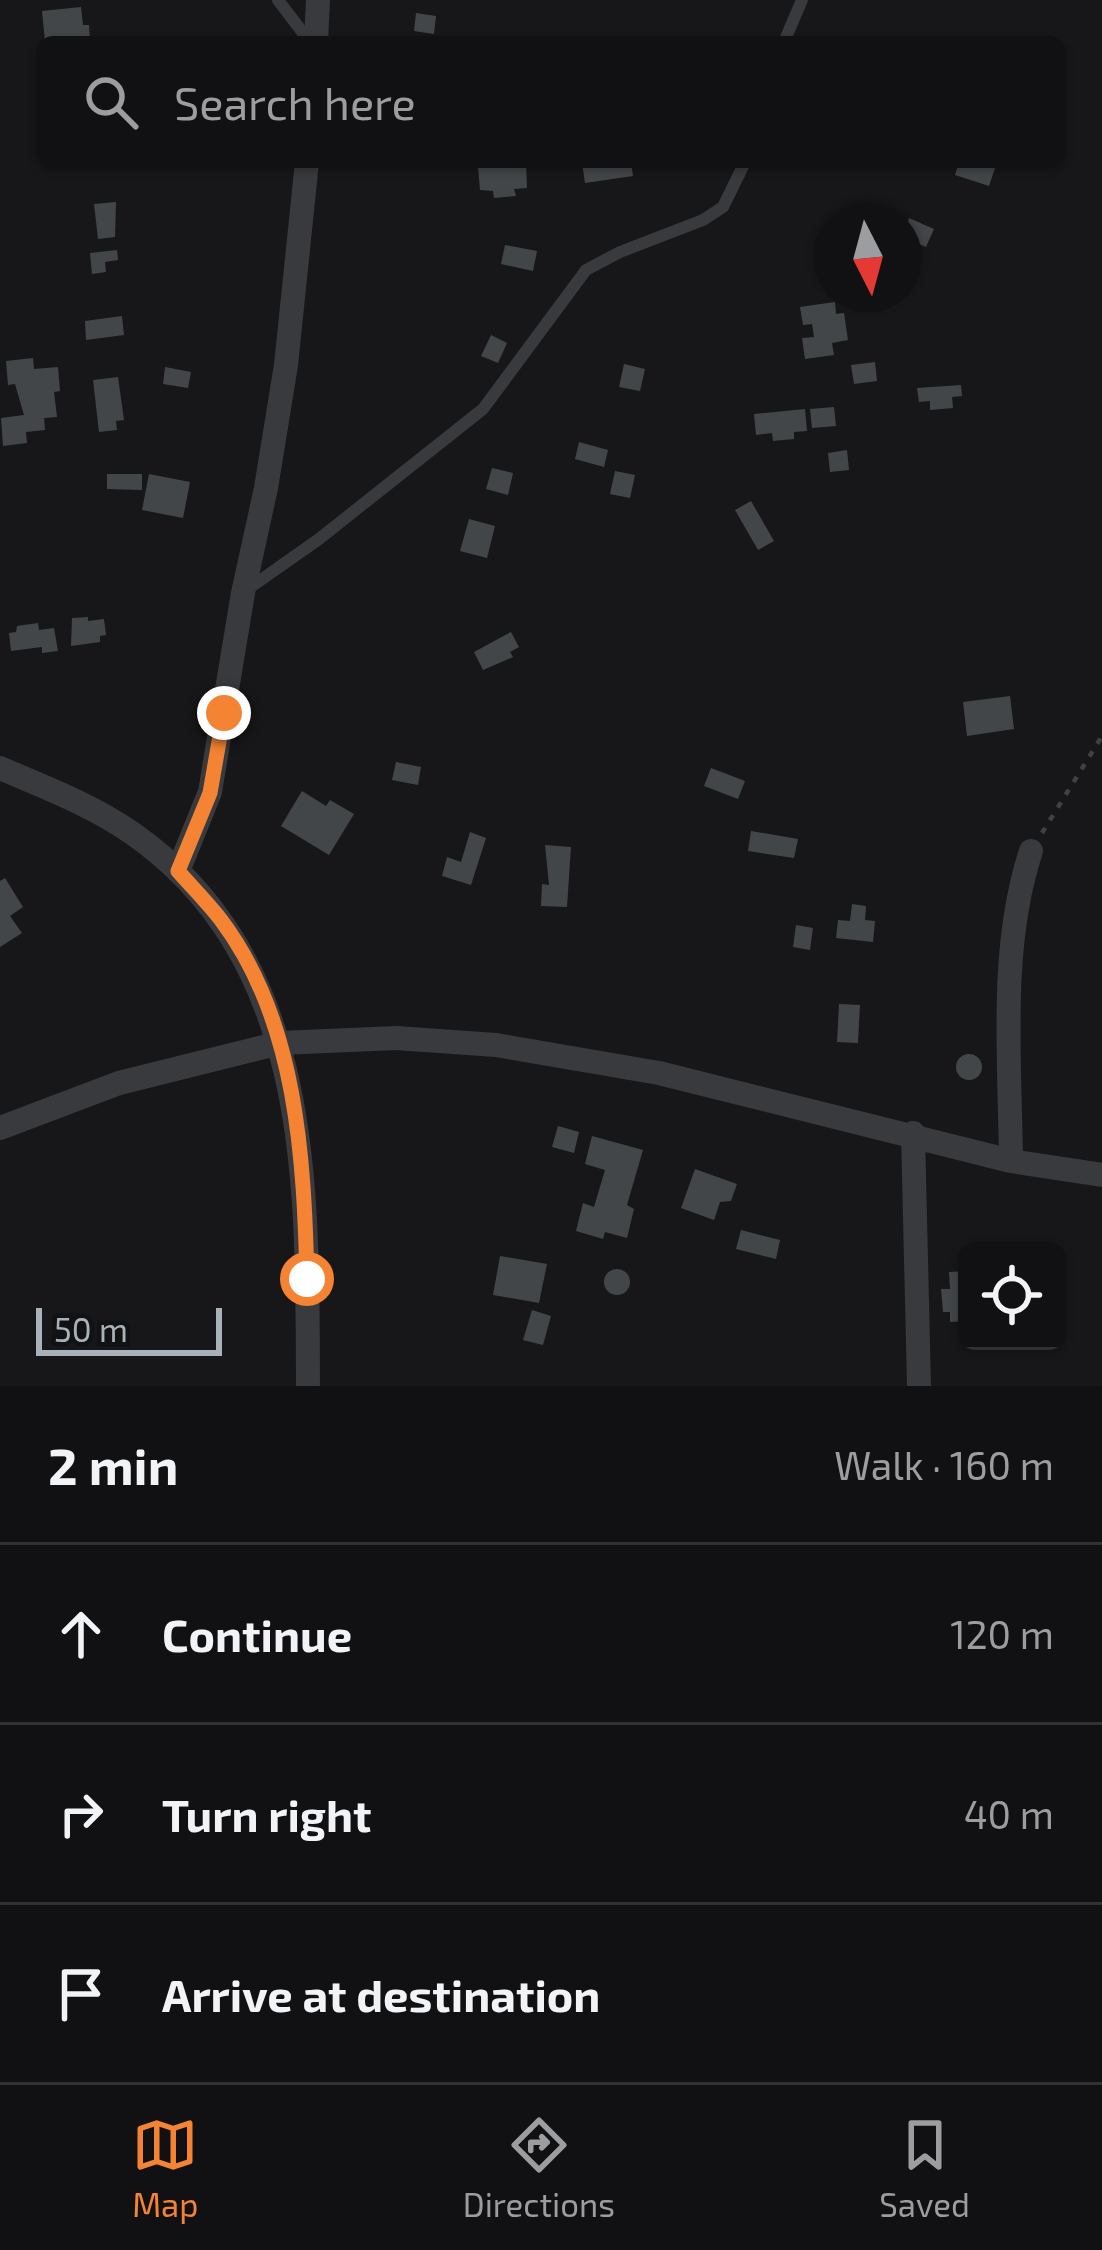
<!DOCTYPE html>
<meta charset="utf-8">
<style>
:root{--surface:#111113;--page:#1a1a1c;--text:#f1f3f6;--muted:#9c9da0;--line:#303133;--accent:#f48334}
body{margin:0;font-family:"Exo 2",sans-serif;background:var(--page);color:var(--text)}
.controls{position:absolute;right:36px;bottom:36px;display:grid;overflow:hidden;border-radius:18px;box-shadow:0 3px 9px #0004}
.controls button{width:108px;height:108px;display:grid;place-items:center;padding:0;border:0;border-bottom:3px solid var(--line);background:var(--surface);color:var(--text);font:60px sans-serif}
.compass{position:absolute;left:814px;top:204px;width:108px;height:108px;border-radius:50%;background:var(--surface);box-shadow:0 3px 9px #0004;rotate:174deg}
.scale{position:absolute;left:36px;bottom:30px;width:186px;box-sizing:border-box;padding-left:12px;border:6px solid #a9b2b9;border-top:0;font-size:33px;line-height:42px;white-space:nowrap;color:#a9b2b9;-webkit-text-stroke:9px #121214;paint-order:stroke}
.stop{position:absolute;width:36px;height:36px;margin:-27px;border:9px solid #f48334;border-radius:50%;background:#fff}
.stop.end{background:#f48334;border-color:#fff;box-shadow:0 3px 12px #0008}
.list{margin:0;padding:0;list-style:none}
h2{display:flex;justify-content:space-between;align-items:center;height:156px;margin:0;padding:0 48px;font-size:51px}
h2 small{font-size:39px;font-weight:400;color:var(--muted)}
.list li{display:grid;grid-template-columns:78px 1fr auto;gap:36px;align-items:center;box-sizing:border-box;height:180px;padding:0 48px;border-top:3px solid var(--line)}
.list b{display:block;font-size:45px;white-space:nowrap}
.list em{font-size:39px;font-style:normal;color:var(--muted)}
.icon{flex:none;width:66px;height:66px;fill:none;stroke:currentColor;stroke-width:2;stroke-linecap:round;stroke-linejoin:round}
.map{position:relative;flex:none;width:1102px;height:1386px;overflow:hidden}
.search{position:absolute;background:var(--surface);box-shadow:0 3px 9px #0004;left:36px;right:36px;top:36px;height:132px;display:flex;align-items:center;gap:30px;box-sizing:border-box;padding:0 42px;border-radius:18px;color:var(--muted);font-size:45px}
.sheet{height:696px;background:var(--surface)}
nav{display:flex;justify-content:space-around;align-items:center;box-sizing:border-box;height:168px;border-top:3px solid var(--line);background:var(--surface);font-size:33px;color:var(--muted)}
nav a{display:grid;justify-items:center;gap:6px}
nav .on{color:var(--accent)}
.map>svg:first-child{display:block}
</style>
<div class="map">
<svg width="1102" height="1386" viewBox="0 0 1102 1386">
<rect width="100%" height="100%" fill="#171719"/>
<path fill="#434649" d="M81 7 83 25H89L90 42H45L42 11Z
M416 13 436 16 434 34 414 31Z
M493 162H526L527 188 514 189 516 196 494 198 493 191 480 190 478 167Z
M582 162H631L633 176 585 183Z
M959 162H997L989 186 955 175Z
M116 202 115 237 98 239 94 204Z
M909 218 934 229 926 247 904 238Z
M505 245 537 251 533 271 501 264Z
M117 250 118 260 105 262 106 272 92 274 90 253Z
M835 302 836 314 844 313 848 340 832 343 834 355 805 359 802 338 814 337 812 324 803 325 800 307Z
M122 316 124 335 86 340 85 321Z
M491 335 507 343 498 363 481 356Z
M33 358 34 369 58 367 60 391 54 392 57 417 44 418 45 430 26 432 27 443 3 446 1 418 24 415 15 384 8 385 6 361Z
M875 362 877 381 854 384 851 365Z
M624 364 645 369 640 391 619 387Z
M165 367 191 372 188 388 163 384Z
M118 377 124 420 116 421 117 430 99 432 93 380Z
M961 385 962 396 952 397 953 408 930 410V401L919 402 917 388Z
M834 407 836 426 812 428 810 409Z
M805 409 807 431 794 432V439L773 441 772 433 756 435 754 414Z
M579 442 608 450 604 467 575 459Z
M847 450 849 470 830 472 828 453Z
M492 468 513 473 508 495 486 489Z
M615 471 635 475 630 498 610 494Z
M107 474H142V490L107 489Z
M149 474 190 482 183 518 142 510Z
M751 501 774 541 758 550 735 510Z
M469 519 495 526 487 558 460 551Z
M88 617V621L104 619 106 635 100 636V642L71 646 72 618Z
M38 623 39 630 54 628 58 651 42 653V647L11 651 9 633 16 632 17 626Z
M511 632 519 647 510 652 513 657 483 670 474 652Z
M1010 696 1014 729 967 736 963 702Z
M396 762 421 767 418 785 392 780Z
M711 768 745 781 738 799 704 786Z
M302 791 326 806 330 800 354 814 329 855 281 826Z
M751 831 798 839 794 858 748 851Z
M470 832 486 838 471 885 442 876 447 857 461 862Z
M545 845 571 847 567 907 541 906 542 884 549 885Z
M5 878 23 907 10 916 22 933 0 947V881Z
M852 904 866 906 865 920 875 921 873 942 836 938 838 920 850 921Z
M796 925 813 928 810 950 793 947Z
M839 1004 860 1005 858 1043 837 1042Z
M956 1067a13 13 0 1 1 26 0a13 13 0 1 1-26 0Z
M558 1126 579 1132 574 1153 552 1147Z
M592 1136 643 1150 627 1205 634 1209 627 1238 605 1232 603 1239 576 1231 583 1203 594 1207 605 1170 585 1164Z
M695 1169 737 1184 731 1201 720 1202 714 1220 681 1208Z
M741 1230 780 1240 776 1259 736 1249Z
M500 1256 547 1264 539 1303 493 1295Z
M604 1282a13 13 0 1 1 26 0a13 13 0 1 1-26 0Z
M967 1271V1321L950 1322V1312H943L941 1289H950L949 1272Z
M532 1310 551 1316 543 1345 523 1340Z"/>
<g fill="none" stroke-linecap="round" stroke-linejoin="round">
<path stroke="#3e4245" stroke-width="4.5" stroke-dasharray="6 9" stroke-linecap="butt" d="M1042 833 1102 736"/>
<path stroke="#383a3e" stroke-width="12" d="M278 0 310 42
M784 42 802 0
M248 589 319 539 483 409 586 270 620 252 703 220 723 207 745 162"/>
<path stroke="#383a3e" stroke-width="24" d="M316 42 318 0
M0 768C44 787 92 805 132 833 314 960 307 1187 308 1386
M178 871 210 792 243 593 266 488 286 365 307 162
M0 1128 119 1083 280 1043 396 1038 496 1045 659 1073 1011 1161 1102 1175
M913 1133 919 1386
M1011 1161C1010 1060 999 948 1031 851"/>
</g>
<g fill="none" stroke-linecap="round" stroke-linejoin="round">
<path stroke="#f48334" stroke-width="15" d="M224 713 210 793 178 871C192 887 208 903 221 920 297 1021 304 1158 307 1279"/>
</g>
</svg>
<div class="controls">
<button><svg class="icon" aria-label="locate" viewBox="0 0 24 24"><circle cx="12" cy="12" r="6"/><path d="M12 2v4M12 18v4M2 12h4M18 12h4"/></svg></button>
</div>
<svg class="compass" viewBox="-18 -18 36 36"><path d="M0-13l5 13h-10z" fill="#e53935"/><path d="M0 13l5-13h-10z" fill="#9c9da0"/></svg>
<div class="scale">50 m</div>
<div class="stop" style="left:307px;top:1279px"></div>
<div class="stop end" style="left:224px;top:713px"></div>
<div class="search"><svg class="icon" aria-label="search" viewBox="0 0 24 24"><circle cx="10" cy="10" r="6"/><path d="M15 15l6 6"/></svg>Search here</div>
</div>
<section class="sheet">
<h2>2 min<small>Walk · 160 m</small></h2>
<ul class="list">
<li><svg class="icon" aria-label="ahead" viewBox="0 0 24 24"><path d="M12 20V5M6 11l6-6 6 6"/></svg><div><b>Continue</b></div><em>120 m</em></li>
<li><svg class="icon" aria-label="right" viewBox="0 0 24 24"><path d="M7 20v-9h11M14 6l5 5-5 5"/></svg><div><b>Turn right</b></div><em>40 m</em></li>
<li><svg class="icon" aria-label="arrive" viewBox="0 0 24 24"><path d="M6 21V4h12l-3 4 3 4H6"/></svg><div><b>Arrive at destination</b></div></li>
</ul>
</section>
<nav>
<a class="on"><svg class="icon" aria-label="map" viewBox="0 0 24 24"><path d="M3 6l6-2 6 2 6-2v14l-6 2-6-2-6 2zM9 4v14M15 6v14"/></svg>Map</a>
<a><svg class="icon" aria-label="directions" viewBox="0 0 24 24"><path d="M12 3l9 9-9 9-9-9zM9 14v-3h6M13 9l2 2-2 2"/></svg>Directions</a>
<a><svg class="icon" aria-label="saved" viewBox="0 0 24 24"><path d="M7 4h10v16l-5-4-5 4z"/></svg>Saved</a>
</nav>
